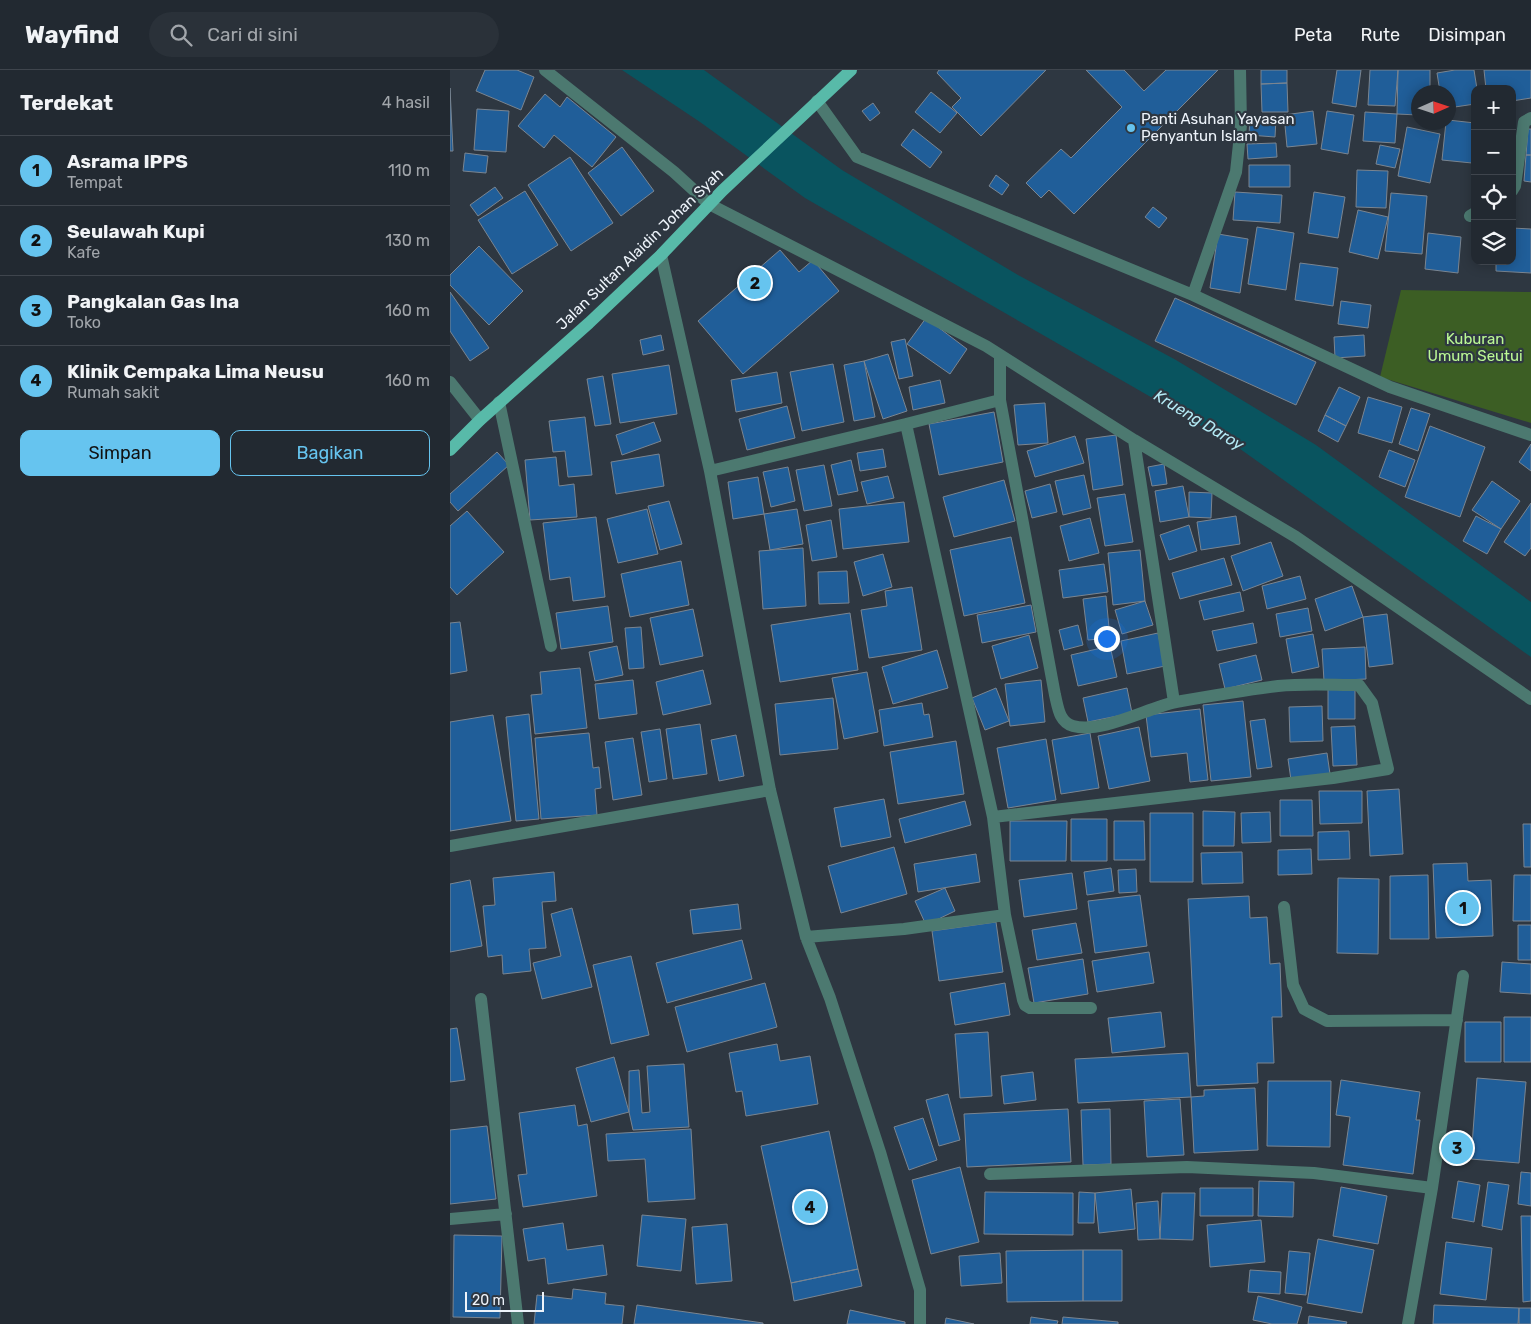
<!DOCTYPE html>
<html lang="id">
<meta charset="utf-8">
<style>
:root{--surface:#222931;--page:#2a3139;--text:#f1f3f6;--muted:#a2a6ab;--line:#3f454d;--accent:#66c4ef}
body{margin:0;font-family:Rubik,sans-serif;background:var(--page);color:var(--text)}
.controls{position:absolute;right:15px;top:15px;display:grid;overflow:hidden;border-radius:10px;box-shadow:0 2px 12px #0003}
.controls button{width:45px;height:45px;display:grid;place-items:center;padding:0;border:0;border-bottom:1px solid var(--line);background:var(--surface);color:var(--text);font:25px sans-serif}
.compass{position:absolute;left:961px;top:15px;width:45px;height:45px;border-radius:50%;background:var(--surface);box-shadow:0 2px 12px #0003;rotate:87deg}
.scale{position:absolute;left:15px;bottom:12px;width:79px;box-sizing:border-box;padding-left:5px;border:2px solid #edf3fa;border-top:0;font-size:14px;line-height:18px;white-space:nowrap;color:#edf3fa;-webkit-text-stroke:4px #2e3741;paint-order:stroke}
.you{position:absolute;left:656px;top:568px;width:18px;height:18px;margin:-12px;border:4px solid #fff;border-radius:50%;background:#1a73e8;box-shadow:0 0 0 8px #1a73e833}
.badge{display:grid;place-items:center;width:32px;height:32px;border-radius:50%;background:var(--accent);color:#111;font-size:16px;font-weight:700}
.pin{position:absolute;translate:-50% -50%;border:2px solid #fff;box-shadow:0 1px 5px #0006}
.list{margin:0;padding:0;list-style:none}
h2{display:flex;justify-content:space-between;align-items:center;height:65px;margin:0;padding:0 20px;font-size:21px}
h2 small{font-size:16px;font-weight:400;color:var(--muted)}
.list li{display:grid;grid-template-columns:32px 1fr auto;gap:15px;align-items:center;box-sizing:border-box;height:70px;padding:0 20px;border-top:1px solid var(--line)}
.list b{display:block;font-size:19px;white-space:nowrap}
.list p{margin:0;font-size:16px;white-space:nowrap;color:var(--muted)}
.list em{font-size:16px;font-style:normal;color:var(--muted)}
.actions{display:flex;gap:10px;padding:15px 20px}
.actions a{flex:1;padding:11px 0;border:1px solid var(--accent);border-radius:10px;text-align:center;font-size:18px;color:var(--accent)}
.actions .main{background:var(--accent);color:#111}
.icon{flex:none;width:28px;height:28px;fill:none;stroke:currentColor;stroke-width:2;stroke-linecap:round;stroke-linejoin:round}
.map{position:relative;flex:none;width:1081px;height:1254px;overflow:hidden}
header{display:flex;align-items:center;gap:30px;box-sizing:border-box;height:70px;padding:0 25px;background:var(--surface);border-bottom:1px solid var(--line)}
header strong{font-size:24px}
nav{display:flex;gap:28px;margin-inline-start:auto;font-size:18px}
.search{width:350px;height:45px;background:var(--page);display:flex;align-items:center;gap:12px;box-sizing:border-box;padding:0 18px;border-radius:28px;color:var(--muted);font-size:19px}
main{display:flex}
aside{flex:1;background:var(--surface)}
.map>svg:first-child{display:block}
</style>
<header>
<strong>Wayfind</strong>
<div class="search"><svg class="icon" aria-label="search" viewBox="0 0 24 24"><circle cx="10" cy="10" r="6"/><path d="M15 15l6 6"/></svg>Cari di sini</div>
<nav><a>Peta</a><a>Rute</a><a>Disimpan</a></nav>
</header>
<main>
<aside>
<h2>Terdekat<small>4 hasil</small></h2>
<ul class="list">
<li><span class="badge">1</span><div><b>Asrama IPPS</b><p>Tempat</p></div><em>110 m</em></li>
<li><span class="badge">2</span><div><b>Seulawah Kupi</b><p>Kafe</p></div><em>130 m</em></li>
<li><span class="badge">3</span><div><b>Pangkalan Gas Ina</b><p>Toko</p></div><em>160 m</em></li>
<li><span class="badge">4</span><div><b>Klinik Cempaka Lima Neusu</b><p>Rumah sakit</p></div><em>160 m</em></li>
</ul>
<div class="actions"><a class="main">Simpan</a><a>Bagikan</a></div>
</aside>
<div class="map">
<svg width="1081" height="1254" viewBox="0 0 1081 1254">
<rect width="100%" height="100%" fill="#2e3741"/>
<path fill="#3c5e24" d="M951 220 1081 222V353L930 307Z"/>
<path fill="#09545f" d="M172 0H254L392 100 568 205 726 290 866 375 1081 532V587L786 376 355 128 250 52Z"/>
<path fill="#205e99" stroke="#7a8591" d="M35 0H67L84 7 71 40 26 21Z
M489 0H596L531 66 502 37 511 28 487 3Z
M636 0H674L694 21 716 0H768L624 144 599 120 591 128 576 113 611 79 621 88 672 37Z
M811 0H837V13L811 14Z
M887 0H911L906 37 882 33Z
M920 0H948L945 36 918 35Z
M948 0H980V22H968V45L947 44Z
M1005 0H1024L1027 19H1025V34L998 38V22H990L987 3Z
M1034 0H1081V28L1062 31V19H1036Z
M837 13 838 42H812L811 14Z
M0 18 3 81H0Z
M481 22 507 43 490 63 465 42Z
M95 24 110 37 117 27 166 67 142 97 104 65 94 78 68 56Z
M423 33 430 43 420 51 412 41Z
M27 39 59 41 56 82 24 80Z
M863 41 867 74 837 77 834 45Z
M877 41 904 45 898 84 871 79Z
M915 42 947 44 945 73 913 71Z
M800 47 826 49 825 67 799 65Z
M998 50 1025 53 1022 93 992 90 996 52Z
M957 57 990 64 980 113 948 106Z
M463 59 492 82 480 98 451 75Z
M1078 59H1081V85H1076Z
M826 73 827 87 798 89 797 74Z
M930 75 950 79 945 98 926 94Z
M172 77 204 121 171 146 138 103Z
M15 83 38 86 36 103 13 101Z
M1076 85H1081V112L1074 111Z
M120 87 163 153 121 181 78 115Z
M799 95H840V117H799Z
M907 100 938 101 936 138 906 137Z
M546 105 559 115 552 125 539 116Z
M45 117 53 128 28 146 20 135Z
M75 121 108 175 62 204 28 150Z
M785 122 832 125 830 153 783 150Z
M864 122 895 127 888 168 858 163Z
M941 123 977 126 972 184 935 181Z
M703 137 717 148 709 158 695 147Z
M908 140 938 147 928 189 899 182Z
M807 157 844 163 836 220 798 214Z
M1062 158 1081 159V203L1046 201V191H1062Z
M978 163 1011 167 1008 203 975 199Z
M768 164 798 169 790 223 760 218Z
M29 176 73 221 39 255 0 215V205Z
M330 180 349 202 363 190 389 221 293 304 248 251Z
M850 193 888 198 883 236 845 230Z
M0 222 39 278 20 291 0 261Z
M725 228 866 292 846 335 705 271Z
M891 231 921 235 918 258 888 254Z
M476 248 517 279 500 304 457 274Z
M211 265 214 280 193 285 190 270Z
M914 265 915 286 885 288 884 267Z
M455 269 463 306 449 309 441 272Z
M438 284 457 341 433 349 414 291Z
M414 291 425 347 404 351 394 295Z
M383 294 394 352 352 361 340 302Z
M219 295 227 344 170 353 162 304Z
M327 302 332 333 286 342 281 310Z
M153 306 161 354 145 356 137 309Z
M490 310 495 333 463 340 459 317Z
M889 317 910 327 896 356 875 345Z
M918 327 952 337 942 373 908 363Z
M595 333 598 373 568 375 564 335Z
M337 336 345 368 297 380 289 349Z
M961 338 980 344 968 381 949 374Z
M544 342 553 392 489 405 479 354Z
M875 345 896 356 888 372 868 361Z
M135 347 142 405 118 407 115 381 103 382 99 351Z
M204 352 211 371 172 385 166 365Z
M980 356 1035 377 1010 447 955 427Z
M666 365 673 415 643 420 636 369Z
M625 366 634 393 585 407 577 381Z
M1081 374V401L1069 392Z
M433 379 436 397 410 401 407 383Z
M939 380 965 390 955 417 929 407Z
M47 382 59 395 8 441 0 432V424Z
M209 384 214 416 166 424 161 392Z
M106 387 109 416 124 414 127 447 80 450 75 390Z
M401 390 408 421 388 425 381 395Z
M714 394 717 414 702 416 698 397Z
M374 395 382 436 354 441 346 400Z
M338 397 345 431 321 437 313 402Z
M634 405 641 438 613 445 605 411Z
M438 406 444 428 417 434 411 412Z
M308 407 314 444 283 449 278 412Z
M554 410 565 451 504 467 493 427Z
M1042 411 1070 431 1051 459 1022 440Z
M600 414 607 442 582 448 575 421Z
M733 416 739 447 710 452 705 421Z
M739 422 762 423 761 448 739 447Z
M675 424 683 472 655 476 647 428Z
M219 431 232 474 210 480 198 436Z
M454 432 459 472 393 479 389 439Z
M1081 433V478L1075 486 1054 472Z
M197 439 208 484 168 493 157 449Z
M347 439 353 474 320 480 314 444Z
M17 441 54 482 7 525 0 517V456Z
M786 446 790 474 751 480 747 452Z
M1026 446 1051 459 1037 484 1013 471Z
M146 447 155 527 123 531 120 507 100 510 93 453Z
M640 448 649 483 619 491 610 456Z
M381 450 387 487 362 491 356 455Z
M739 455 747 481 719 490 710 465Z
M561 467 575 533 514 546 500 480Z
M821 472 833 506 793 521 781 486Z
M353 478 356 536 313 539 309 481Z
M690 480 695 531 663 535 658 483Z
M433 484 442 517 413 526 404 492Z
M774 488 782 515 730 529 722 503Z
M231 491 239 535 180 547 171 504Z
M654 494 658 522 613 528 609 500Z
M397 501 399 533 369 534 368 502Z
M850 506 856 529 817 539 812 516Z
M902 516 913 547 875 561 865 529Z
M462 517 472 580 419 588 411 540 437 536 435 521Z
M790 522 794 541 754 550 749 531Z
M656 526 660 568 638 570 633 529Z
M695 531 703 555 672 564 665 540Z
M581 535 586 562 532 573 527 545Z
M158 536 163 572 111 579 106 543Z
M858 538 862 561 830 567 826 544Z
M243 539 253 586 210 595 200 548Z
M400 543 408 600 330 612 321 555Z
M937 544 943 594 919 597 913 547Z
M10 552 17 601 0 604V553Z
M803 553 807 573 767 581 762 561Z
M628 555 633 575 614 580 609 560Z
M191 557 194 598 179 599 175 558Z
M708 563 715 596 677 604 671 571Z
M863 564 869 597 842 603 836 569Z
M579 565 588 598 551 609 542 576Z
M167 576 173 605 145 611 139 582Z
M660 576 667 607 628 616 621 585Z
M915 577 916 609 874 611 872 579Z
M487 580 498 618 443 634 432 597Z
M806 585 812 610 775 619 769 594Z
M130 598 137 658 85 664 81 625 92 624 90 602Z
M253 600 261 634 213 645 206 612Z
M417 602 428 662 394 669 382 608Z
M183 610 187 644 149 649 145 614Z
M591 610 595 652 560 656 555 614Z
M546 618 559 651 535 660 522 628Z
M677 618 682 643 638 652 633 628Z
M878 619H905V649H878Z
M383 628 388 679 330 685 325 634Z
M793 631 801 707 761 711 753 635Z
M472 633 474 645 479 644 483 667 434 676 429 640Z
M872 636 873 671 840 672 839 637Z
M750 639 758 710 740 712 737 683 701 687 696 645Z
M79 644 89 749 66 751 56 647Z
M43 645 61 751 0 761V652Z
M815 649 822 697 807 699 800 651Z
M250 654 257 704 223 709 216 659Z
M905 656 907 695 883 696 881 657Z
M689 657 700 711 659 719 648 666Z
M210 659 217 709 199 712 191 662Z
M139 663 143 698 149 697 151 718 145 719 147 745 91 749 85 668Z
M640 663 649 718 611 724 602 670Z
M286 665 294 706 269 711 261 670Z
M183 668 192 725 163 730 155 672Z
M596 669 606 730 558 738 547 678Z
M506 671 514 724 448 734 440 682Z
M877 683 880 704 841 710 838 689Z
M949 719 953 784 920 786 917 721Z
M869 721H912V753L870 754Z
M434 729 441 767 391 777 384 738Z
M830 730H862L863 766H830Z
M515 731 521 755 455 773 449 749Z
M753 741 785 742 784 776H753Z
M820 742 821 772 792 773 791 743Z
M700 743H743V812H700Z
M621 749H657V791H621Z
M560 751H617L616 791H560Z
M664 751H694L695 790H664Z
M1073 754H1081V797H1074Z
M899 761 900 789 868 790V762Z
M444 777 457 824 391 843 378 796Z
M861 779 862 804 828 805V780Z
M792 782 793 813 752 814 751 783Z
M526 784 530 812 468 822 464 794Z
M1017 793 1018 811 1041 810 1043 866 986 868 983 794Z
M661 798 664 821 637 825 634 802Z
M686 799 687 822 669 823 668 800Z
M104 802 106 831 92 832 96 878 79 879 81 901 53 904 52 885 38 887 33 836 45 835 43 808Z
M622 803 627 839 574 847 569 810Z
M978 805 979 869H940V806Z
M1064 805H1081V851H1063Z
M888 808 929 809 928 884 887 883Z
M20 810 32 876 0 882V814Z
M495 818 505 841 476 855 465 831Z
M690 825 697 876 645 883 638 831Z
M799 826 800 848 817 847 820 894 830 893 832 947H822L824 993H807L808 1013 747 1016 738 829Z
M288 834 291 859 243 864 240 840Z
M122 838 142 917 92 929 83 893 111 886 101 844Z
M546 852 553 902 489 911 482 861Z
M626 853 632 883 587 890 582 860Z
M1068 855H1081V890H1068Z
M292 870 302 909 217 933 206 893Z
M699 882 704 913 647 922 642 891Z
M181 886 199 965 161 974 143 895Z
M633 889 638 924 584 933 578 898Z
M1052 892 1081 894V924L1050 922Z
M315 913 327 957 237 982 225 937Z
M555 913 560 945 505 955 500 923Z
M711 942 715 977 662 983 658 948Z
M1054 947H1081V992H1054Z
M1015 952H1051V992H1015Z
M7 958 15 1010 0 1012V959Z
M538 962 542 1026 510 1028 505 964Z
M327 974 330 991 360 986 368 1034 296 1046 292 1021 286 1022 279 983Z
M738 983 741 1027 628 1033 625 989Z
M164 987 179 1042 141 1052 126 998Z
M234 994 239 1057 183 1060 179 1042V1001L189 1000 192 1043 200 1042 197 996Z
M583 1002 586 1030 554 1034 551 1006Z
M1027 1008 1076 1012 1069 1093 1021 1089Z
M891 1010 970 1022 966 1050H970L963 1104 893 1095 900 1047 886 1045Z
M818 1011H881L880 1077 817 1076Z
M805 1018 808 1080 744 1083 741 1027 754 1026V1020Z
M498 1024 510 1070 489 1076 476 1030Z
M730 1029 734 1085 697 1087 694 1031Z
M125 1035 128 1056 137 1054 147 1126 73 1137 68 1105 77 1104 69 1043Z
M618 1039 621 1092 517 1097 514 1044Z
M660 1039 661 1094 633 1095 631 1040Z
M473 1048 487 1090 459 1100 444 1057Z
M37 1056 46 1129 0 1134V1060Z
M241 1059 245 1129 198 1132 195 1089 158 1091 156 1064Z
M379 1061 408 1199 341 1213 311 1076Z
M998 1064 1017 1065V1091L997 1090Z
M510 1097 529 1172 481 1184 462 1110Z
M1071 1102 1081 1103V1136L1068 1134Z
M809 1111 844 1112 843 1147 808 1146Z
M1008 1111 1030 1115 1024 1152 1002 1148Z
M1038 1112 1059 1115 1052 1160 1032 1156Z
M891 1117 937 1126 928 1174 883 1166Z
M750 1118H803V1146H750Z
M681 1119 685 1159 649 1163 645 1123Z
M535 1122 623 1123V1165L534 1164Z
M629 1122 645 1123 644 1153H628Z
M712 1123H745L743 1170 710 1169Z
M708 1131 710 1169 688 1170 686 1133Z
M192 1145 236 1149 231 1201 187 1196Z
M1071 1146H1081V1231L1073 1232Z
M811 1150 815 1192 760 1197 757 1155Z
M113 1153 117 1180 153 1175 157 1205 98 1214 95 1188 78 1191 73 1159Z
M277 1154 282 1211 246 1214 242 1157Z
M4 1165 52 1166 50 1248 3 1247Z
M868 1169 924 1180 912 1243 857 1233Z
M996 1172 1042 1178 1036 1230 990 1224Z
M633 1180V1231L557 1232 556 1181Z
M633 1180H672V1231H633Z
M839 1181 860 1183 856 1225 835 1223Z
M550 1183 552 1213 511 1216 509 1186Z
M408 1199 412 1216 344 1231 341 1213Z
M800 1200 831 1202 830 1224 798 1222Z
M123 1219 156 1223 155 1234 174 1236 172 1254H84L87 1225 122 1229Z
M808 1226 852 1237 847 1254H822L803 1250Z
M187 1235 313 1253V1254H184Z
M984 1235 1069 1238 1068 1254H983Z
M1069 1238H1081V1254H1069Z
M400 1240 455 1252V1254H397Z
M859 1246 897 1252 896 1254H858Z
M581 1247 608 1251 607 1254H580Z
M613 1247 668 1252V1254H612Z
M496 1248 524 1254H495Z"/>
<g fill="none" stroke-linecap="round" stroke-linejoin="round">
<path stroke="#4c7970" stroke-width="12" d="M95 0 224 102 259 134 536 276 684 370 846 467 1081 629
M367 31 407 87 743 225 940 317 1081 365
M1062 121 1065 116 1074 52 1081 48
M1020 146 1025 143
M211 185 260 401 320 720 356 867 380 928 430 1082 470 1220V1254
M743 225 786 102 791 55 790 0
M0 312 30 350
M49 332 101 576
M456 354 550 330
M684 370 724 632
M260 401 456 354 543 747 555 845 573 930 575 935 580 938H641
M543 747 883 708 938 699 922 633 909 615C882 615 855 613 828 616 794 620 760 626 726 632 697 638 652 664 623 656 609 652 608 637 605 625L550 330V285
M0 776 320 720
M834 837 843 915 854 939 877 951 1007 950
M356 867 454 859 555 845
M31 929 68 1254
M540 1104 737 1097 864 1103 982 1118
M0 1149 56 1144
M958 1254 982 1118 1013 906"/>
<path stroke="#58baa9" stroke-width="12" d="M0 380 30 350 139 253 211 185 272 121 401 0"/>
</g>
<circle fill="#66c4ef" stroke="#2e3741" stroke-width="2" cx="681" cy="58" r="5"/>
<g text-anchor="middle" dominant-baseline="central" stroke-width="4.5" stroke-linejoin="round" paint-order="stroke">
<g font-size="15" fill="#edf3fa" stroke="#2e3741" text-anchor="start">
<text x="691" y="49">Panti Asuhan Yayasan<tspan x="691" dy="17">Penyantun Islam</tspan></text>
</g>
<g font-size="15" fill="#edf3fa" stroke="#2e3741">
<text transform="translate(190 179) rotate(-44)">Jalan Sultan Alaidin Johan Syah</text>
</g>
<g font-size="15" fill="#bbf894" stroke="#2e3741">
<text x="1025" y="269">Kuburan<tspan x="1025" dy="17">Umum Seutui</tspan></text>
</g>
<g font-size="16" font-style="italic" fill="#b4eaf5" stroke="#2e3741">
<text transform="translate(749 350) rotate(31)">Krueng Daroy</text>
</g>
</g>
</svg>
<div class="controls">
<button>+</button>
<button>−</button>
<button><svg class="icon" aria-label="locate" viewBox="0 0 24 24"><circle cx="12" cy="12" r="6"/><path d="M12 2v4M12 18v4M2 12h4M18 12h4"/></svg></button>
<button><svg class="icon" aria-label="layers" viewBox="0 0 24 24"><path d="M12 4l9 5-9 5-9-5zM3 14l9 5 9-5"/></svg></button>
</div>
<svg class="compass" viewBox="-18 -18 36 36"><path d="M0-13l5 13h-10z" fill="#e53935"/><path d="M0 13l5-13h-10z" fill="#a2a6ab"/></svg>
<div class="scale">20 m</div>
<div class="you"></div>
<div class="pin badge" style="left:1013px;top:838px">1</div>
<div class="pin badge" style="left:305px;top:213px">2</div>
<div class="pin badge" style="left:1007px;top:1078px">3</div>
<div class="pin badge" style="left:360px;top:1137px">4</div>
</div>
</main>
